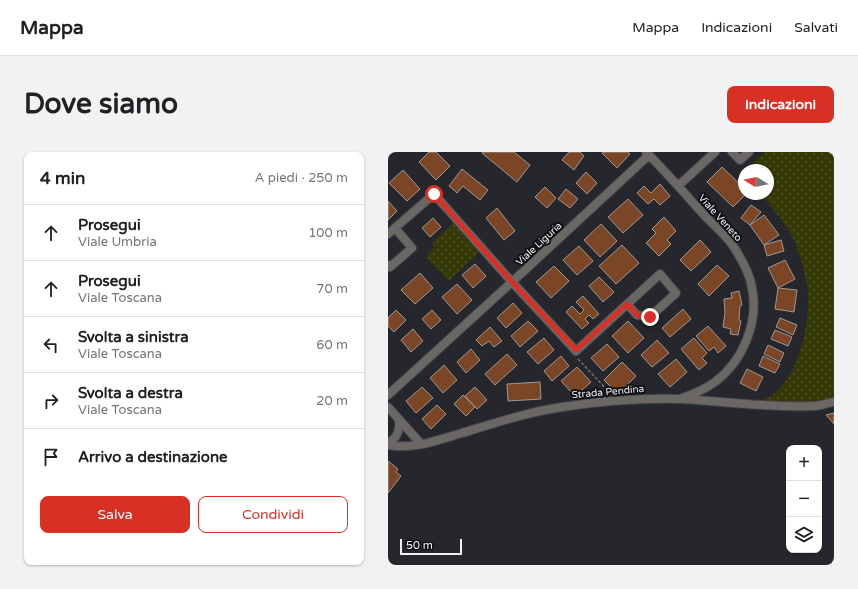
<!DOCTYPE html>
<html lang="it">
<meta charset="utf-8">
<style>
:root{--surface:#fff;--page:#f2f2f2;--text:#202124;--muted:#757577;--line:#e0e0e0;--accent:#d93025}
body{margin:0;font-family:"Varela Round",sans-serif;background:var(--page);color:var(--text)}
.controls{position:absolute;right:12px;bottom:12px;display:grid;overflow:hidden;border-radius:8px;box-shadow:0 1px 3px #0004}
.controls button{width:36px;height:36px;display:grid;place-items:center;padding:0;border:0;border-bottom:1px solid var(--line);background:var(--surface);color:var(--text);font:20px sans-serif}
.compass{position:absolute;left:350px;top:12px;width:36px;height:36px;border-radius:50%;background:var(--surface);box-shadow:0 1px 3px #0004;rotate:280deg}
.scale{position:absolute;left:12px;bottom:10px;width:62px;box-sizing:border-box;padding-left:4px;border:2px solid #f1f2f6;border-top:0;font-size:11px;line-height:14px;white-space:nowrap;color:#f1f2f6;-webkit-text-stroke:3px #0f1013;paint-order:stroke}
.stop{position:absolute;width:12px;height:12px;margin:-9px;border:3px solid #d93025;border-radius:50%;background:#fff}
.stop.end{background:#d93025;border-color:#fff;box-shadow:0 1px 4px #0008}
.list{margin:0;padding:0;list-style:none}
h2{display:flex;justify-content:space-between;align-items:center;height:52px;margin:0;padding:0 16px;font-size:17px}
h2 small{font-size:13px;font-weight:400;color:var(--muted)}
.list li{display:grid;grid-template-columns:26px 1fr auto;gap:12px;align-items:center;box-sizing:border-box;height:56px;padding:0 16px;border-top:1px solid var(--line)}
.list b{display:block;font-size:15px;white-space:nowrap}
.list p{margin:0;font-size:13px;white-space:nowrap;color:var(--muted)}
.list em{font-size:13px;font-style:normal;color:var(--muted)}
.actions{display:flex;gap:8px;padding:12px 16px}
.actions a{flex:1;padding:9px 0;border:1px solid var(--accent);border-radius:8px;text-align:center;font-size:14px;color:var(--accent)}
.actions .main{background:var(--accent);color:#fff}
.icon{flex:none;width:22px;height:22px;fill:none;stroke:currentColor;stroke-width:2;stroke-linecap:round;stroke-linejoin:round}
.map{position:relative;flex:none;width:446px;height:413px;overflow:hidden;border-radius:8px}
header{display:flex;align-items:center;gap:24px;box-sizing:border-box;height:56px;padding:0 20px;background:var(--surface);border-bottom:1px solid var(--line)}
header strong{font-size:19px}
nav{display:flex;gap:22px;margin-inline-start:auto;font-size:14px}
.intro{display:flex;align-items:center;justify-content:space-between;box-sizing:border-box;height:96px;padding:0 24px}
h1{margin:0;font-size:28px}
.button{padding:10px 18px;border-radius:8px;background:var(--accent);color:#fff;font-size:14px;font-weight:700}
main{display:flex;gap:24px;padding:0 24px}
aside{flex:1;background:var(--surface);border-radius:8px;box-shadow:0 1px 3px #0004}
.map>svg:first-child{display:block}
</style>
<header>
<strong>Mappa</strong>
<nav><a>Mappa</a><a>Indicazioni</a><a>Salvati</a></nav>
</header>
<div class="intro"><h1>Dove siamo</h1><a class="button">Indicazioni</a></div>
<main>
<aside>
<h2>4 min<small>A piedi · 250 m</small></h2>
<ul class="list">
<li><svg class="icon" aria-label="ahead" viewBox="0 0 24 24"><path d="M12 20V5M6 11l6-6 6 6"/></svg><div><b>Prosegui</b><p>Viale Umbria</p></div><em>100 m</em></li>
<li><svg class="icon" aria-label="ahead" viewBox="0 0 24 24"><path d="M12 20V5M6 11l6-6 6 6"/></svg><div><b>Prosegui</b><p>Viale Toscana</p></div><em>70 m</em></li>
<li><svg class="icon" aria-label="left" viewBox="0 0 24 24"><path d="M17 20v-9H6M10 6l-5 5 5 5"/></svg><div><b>Svolta a sinistra</b><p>Viale Toscana</p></div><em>60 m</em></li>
<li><svg class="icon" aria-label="right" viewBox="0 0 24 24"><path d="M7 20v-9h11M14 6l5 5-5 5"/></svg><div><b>Svolta a destra</b><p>Viale Toscana</p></div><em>20 m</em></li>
<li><svg class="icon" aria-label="arrive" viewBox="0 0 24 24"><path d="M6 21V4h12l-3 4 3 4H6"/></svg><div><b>Arrivo a destinazione</b></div></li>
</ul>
<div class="actions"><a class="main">Salva</a><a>Condividi</a></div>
</aside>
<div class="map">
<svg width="446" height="413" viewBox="0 0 446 413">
<defs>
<pattern id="grass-dots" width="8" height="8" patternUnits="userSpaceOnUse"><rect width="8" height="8" fill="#353905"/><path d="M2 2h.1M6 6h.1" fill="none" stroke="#53562a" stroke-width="1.8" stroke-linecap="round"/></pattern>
</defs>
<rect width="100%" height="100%" fill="#25272d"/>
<path fill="url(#grass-dots)" d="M377 0H446V247L425 253 368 250C374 248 381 246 385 243 414 220 425 162 418 127 415 114 411 99 405 86 397 70 384 56 373 42H380V18H357Z
M65 71 91 100 61 129 38 105 47 95 44 91Z"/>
<path fill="#7b4626" stroke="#9f9895" d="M41 0H48L62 14 48 28 31 10Z
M95 0H126L142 13 129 30 94 1Z
M181 0H192L196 4 186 18 174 8Z
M215 0H240L242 2 229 16 214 1Z
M334 15 356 36V42H358L345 55 319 30Z
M74 17 100 38 92 48 75 34 69 41 61 34Z
M15 18 32 37 19 49 1 31Z
M198 20 209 31 199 42 188 31Z
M272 32 282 44 272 53 266 47 260 52 249 41 256 34 263 41Z
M157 35 168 46 159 56 147 45Z
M178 37 190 47 182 56 170 47Z
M240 47 255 63 235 81 220 65Z
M0 49 9 59 0 68Z
M363 53 373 60 362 73 353 66Z
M109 56 127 79 116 88 98 66Z
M376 63 391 83 376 93 362 73Z
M276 65 288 79 279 88 283 92 271 104 258 91 268 81 264 77Z
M45 66 53 75 42 85 34 76Z
M213 72 229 89 212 105 196 88Z
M312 88 323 100 303 119 292 108Z
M393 88 396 99 379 104 376 93Z
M234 93 251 111 228 132 211 114Z
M191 94 205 109 189 123 175 108Z
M397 108 407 127 390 136 380 116Z
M87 112 98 124 85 136 74 123Z
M329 113 341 124 321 144 310 132Z
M166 114 181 129 163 146 148 130Z
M32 121 45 136 27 152 13 138Z
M211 125 226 140 215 150 201 134Z
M69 132 84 148 69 162 54 145Z
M390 136 409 138 406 160 387 157Z
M351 139 354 153 352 154 351 168 353 169 350 183 342 182 343 177 335 175 337 161 336 147 344 146 343 141Z
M195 144 211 162 205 167 201 163 197 167 201 171 194 177 178 160 184 154 192 162 196 158 188 150Z
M125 151 134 161 118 176 109 166Z
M295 157 303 167 282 185 274 176Z
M8 158 18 168 6 180 0 174V166Z
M44 158 53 168 43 177 34 167Z
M392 166 409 173 405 183 388 175Z
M140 169 150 179 132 195 123 184Z
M240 169 256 186 240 201 224 184Z
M320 174 338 194 330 201 326 195 321 199 308 184Z
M102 175 114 189 106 195 101 189 94 194 88 188Z
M25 177 35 189 23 200 13 188Z
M387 178 404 185 400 194 383 187Z
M156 186 166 198 150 212 139 200Z
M306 186 319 201 314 206 319 211 311 218 293 197Z
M269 188 281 201 264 215 253 203Z
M219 192 231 205 215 219 203 206Z
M380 193 396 201 392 210 376 202Z
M83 197 92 208 78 221 69 210Z
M119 202 129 213 107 233 97 222Z
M173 204 181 214 164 229 156 219Z
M375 204 392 212 387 221 371 214Z
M288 207 299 220 282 235 270 222Z
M234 210 248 224 230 242 216 228Z
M56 213 69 228 55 241 42 226Z
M189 215 203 230 187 244 173 229Z
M359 217 375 225 368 239 352 231Z
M152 230 153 247 120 249 119 232Z
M34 235 45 246 28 261 18 249Z
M87 235 99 248 89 257 77 244Z
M75 243 87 255 78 264 66 252Z
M49 253 58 262 43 277 34 267Z
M446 261V272L438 263Z
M0 309 10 317 8 320 13 324 0 341Z"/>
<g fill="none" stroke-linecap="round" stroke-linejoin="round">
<defs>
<path id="street" d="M258 0C279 21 298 43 318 65 328 75 340 85 347 97 354 108 362 122 364 136 371 170 355 209 327 230 317 237 306 242 294 246
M344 0 352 8 361 0
M290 34 327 0
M0 82 46 42 124 130 188 199 272 122 288 141 262 165 249 163 239 152
M0 113 2 115 24 96 7 76
M0 243 124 130 261 3
M0 255 33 292
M0 291C10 286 12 278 11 268
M0 293C25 298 50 288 74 281 107 271 140 260 174 255 213 249 252 246 292 247 336 249 381 256 425 254 432 254 439 251 446 250"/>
</defs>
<use href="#street" stroke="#424349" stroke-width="10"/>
<path stroke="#74767b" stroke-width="1.5" stroke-dasharray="3 2" stroke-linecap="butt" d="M190 207 222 241"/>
<use href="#street" stroke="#6a6765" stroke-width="8"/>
</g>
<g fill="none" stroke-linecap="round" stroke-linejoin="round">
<path stroke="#d93025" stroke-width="5" d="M46 42 124 130 188 198 239 152 249 163 262 165"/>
</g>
<g text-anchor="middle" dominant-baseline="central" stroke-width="4" stroke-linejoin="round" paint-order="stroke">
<g font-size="10" fill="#f1f2f6" stroke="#0f1013">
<text transform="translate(332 66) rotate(48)">Viale Veneto</text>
<text transform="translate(151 92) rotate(-43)">Viale Liguria</text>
<text transform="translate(220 240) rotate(-5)">Strada Pendina</text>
</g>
</g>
</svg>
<div class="controls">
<button>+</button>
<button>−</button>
<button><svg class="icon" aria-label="layers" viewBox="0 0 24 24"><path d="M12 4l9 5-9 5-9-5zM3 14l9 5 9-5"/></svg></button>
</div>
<svg class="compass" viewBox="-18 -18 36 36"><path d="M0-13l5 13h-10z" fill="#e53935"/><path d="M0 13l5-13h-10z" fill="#757577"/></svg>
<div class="scale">50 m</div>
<div class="stop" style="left:46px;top:42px"></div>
<div class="stop end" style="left:262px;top:165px"></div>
</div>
</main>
